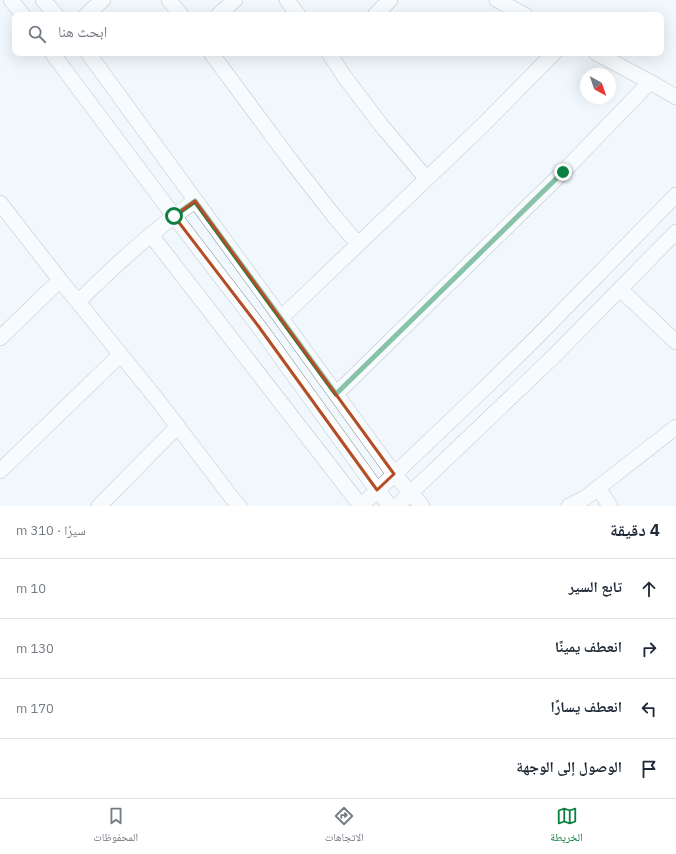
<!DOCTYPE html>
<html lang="ar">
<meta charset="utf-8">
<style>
:root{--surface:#fff;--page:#f6f6f7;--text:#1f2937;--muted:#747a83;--line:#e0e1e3;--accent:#0b8043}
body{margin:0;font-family:"IBM Plex Sans","Noto Naskh Arabic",sans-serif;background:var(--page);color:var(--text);direction:rtl}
.compass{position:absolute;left:580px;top:68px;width:36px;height:36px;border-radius:50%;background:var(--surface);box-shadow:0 4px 16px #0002;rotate:140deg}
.stop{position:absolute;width:12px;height:12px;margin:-9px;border:3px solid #0b8043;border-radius:50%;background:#fff}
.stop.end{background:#0b8043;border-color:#fff;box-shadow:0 1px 4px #0008}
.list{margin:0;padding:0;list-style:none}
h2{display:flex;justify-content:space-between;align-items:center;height:52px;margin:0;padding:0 16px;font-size:17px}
h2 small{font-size:13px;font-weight:400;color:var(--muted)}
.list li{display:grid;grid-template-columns:26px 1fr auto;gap:12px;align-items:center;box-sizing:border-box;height:60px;padding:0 16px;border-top:1px solid var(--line)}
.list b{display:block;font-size:15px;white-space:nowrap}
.list em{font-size:13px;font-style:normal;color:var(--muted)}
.icon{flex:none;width:22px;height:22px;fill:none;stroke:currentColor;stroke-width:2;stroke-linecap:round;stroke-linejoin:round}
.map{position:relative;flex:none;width:676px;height:506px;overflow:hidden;direction:ltr}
.search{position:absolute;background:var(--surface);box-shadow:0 4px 16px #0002;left:12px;right:12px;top:12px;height:44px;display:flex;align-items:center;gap:10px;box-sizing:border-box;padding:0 14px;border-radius:8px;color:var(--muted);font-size:15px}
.sheet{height:292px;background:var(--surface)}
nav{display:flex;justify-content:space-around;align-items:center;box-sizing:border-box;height:56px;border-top:1px solid var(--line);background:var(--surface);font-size:11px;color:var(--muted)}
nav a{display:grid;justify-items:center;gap:2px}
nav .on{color:var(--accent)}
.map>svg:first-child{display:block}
</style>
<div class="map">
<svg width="676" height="506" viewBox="0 0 676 506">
<rect width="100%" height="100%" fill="#f0f8fe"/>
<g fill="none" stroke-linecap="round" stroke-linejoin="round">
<defs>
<path id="minor" d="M11 0 23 15
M43 0 56 15
M169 0 181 15
M287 0 298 15
M497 0 525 15
M86 15 103 0
M218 15 235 0
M375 15 390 0
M52 53 174 216 259 327 377 490 390 506
M88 53 268 300 394 474 422 506
M211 53 291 161 334 216 358 244
M329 53 344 76 381 125 426 178
M596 53 650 82 676 97
M0 203 60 280
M151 235 361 506
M620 289 676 342
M78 302 156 398 232 498 239 506
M281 318 484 124 554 53
M0 338 60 280 78 302C114 266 153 230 195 201
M336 394 563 172 650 82
M0 471 120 355
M598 488 610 506
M99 506 178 426
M361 506 487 386 536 338 676 195
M397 506 554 356 676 232
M569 506 585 498 676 427"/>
</defs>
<use href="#minor" stroke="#80878d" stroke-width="16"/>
<use href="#minor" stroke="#fff" stroke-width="15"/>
</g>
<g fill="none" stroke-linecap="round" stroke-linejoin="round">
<path stroke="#0b8043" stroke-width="5" d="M174 216 195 201 336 394 563 172"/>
</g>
<path d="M0 0H676V506H0ZM195 201 394 474 377 490 259 327 174 216Z" fill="#f0f8fe" fill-opacity=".55" fill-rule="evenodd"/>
<path fill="none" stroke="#b44d25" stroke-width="3" stroke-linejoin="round" d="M195 201 394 474 377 490 259 327 174 216Z"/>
</svg>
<svg class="compass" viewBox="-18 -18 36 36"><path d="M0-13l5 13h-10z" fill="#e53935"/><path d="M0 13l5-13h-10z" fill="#747a83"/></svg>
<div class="stop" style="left:174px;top:216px"></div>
<div class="stop end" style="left:563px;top:172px"></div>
<div class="search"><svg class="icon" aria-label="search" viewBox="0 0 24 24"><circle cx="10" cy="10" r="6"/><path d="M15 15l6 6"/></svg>ابحث هنا</div>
</div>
<section class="sheet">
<h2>4 دقيقة<small>سيرًا · 310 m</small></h2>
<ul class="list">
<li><svg class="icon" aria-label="ahead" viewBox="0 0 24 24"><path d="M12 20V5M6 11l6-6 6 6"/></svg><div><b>تابع السير</b></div><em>10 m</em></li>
<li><svg class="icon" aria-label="right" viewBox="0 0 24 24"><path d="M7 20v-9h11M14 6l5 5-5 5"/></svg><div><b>انعطف يمينًا</b></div><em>130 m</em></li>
<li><svg class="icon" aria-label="left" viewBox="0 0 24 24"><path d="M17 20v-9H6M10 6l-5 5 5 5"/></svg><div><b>انعطف يسارًا</b></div><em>170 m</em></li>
<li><svg class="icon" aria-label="arrive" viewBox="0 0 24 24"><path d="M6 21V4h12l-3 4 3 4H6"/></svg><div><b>الوصول إلى الوجهة</b></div></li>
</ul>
</section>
<nav>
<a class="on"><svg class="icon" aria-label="map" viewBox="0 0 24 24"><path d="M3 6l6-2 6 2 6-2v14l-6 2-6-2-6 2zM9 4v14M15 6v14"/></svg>الخريطة</a>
<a><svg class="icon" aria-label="directions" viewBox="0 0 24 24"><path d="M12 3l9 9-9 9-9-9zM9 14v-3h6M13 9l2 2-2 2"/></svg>الاتجاهات</a>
<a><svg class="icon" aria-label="saved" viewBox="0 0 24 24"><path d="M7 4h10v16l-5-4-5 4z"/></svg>المحفوظات</a>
</nav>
